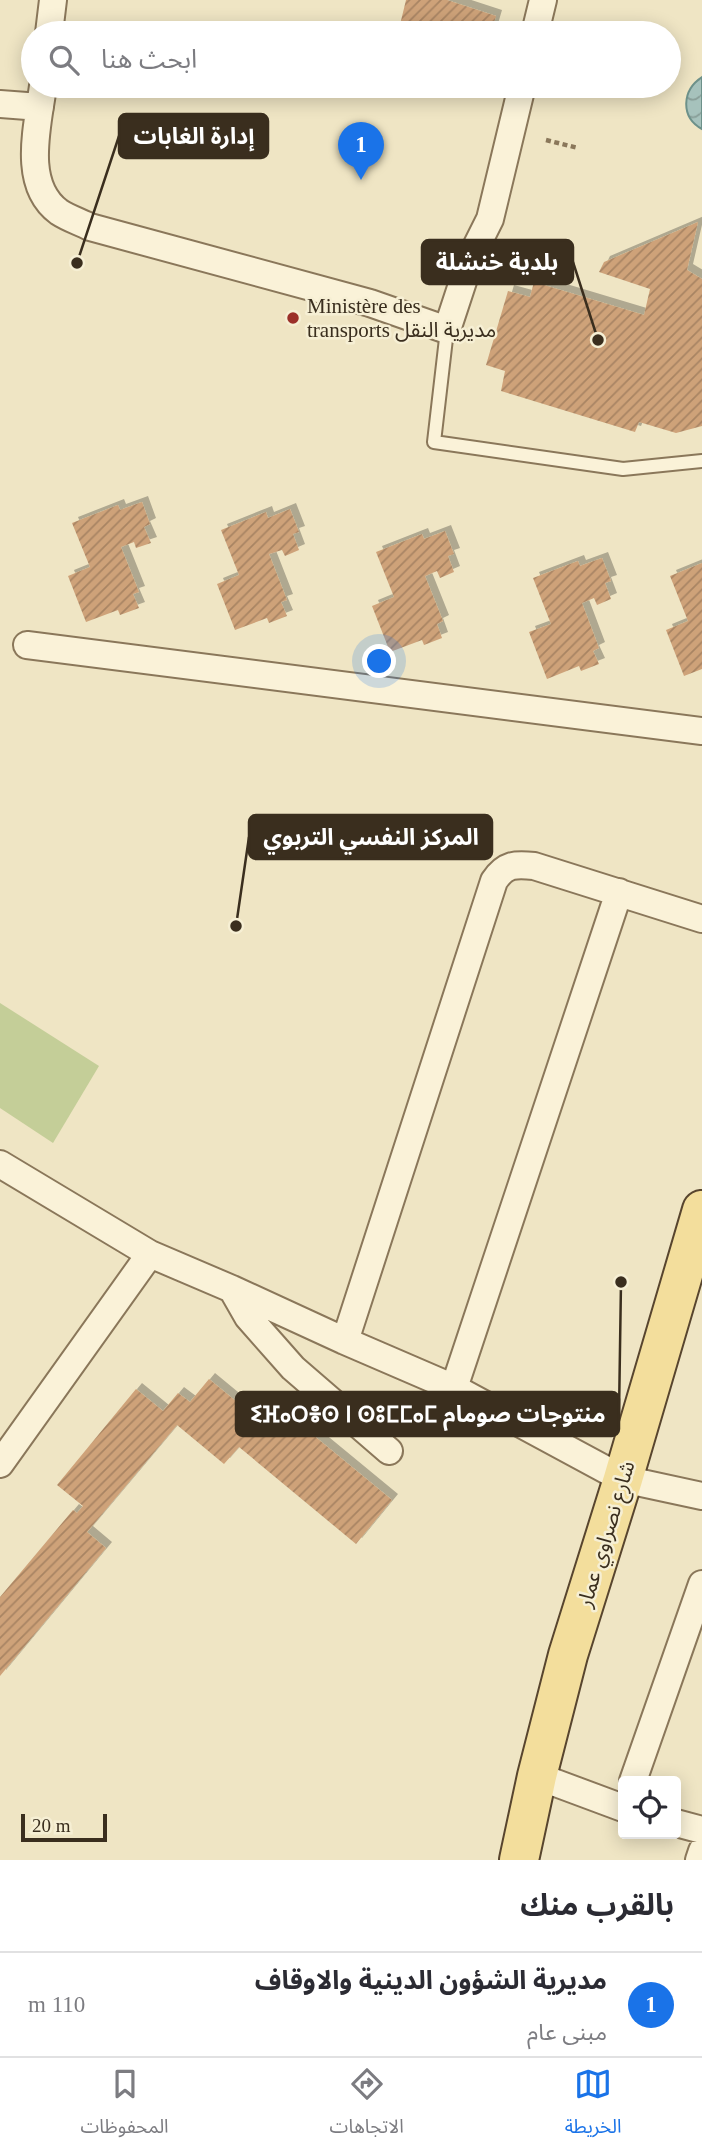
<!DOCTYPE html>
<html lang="ar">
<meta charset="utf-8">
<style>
:root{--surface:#fff;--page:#f7f7f7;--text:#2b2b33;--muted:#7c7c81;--line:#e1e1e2;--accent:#1a73e8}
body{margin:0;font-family:"Times New Roman","Noto Sans Arabic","Noto Sans Tifinagh",serif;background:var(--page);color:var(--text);direction:rtl}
.controls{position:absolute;right:21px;bottom:21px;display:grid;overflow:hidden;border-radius:7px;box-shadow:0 4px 18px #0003}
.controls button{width:63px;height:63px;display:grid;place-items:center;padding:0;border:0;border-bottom:2px solid var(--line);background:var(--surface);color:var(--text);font:35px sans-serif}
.scale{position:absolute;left:21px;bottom:18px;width:86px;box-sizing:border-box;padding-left:7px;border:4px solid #3a2e1e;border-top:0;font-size:19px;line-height:24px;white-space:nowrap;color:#3a2e1e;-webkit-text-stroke:5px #f6efd4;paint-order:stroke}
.you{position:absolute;left:380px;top:662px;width:24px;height:24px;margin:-18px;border:5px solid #fff;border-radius:50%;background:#1a73e8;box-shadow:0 0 0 10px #1a73e833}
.badge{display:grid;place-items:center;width:46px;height:46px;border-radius:50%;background:var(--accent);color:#fff;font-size:23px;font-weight:700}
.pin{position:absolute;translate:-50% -58px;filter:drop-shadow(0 2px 4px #0008)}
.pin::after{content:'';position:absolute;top:37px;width:24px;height:21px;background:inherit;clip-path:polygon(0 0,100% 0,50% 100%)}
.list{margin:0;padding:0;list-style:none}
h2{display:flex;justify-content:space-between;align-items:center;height:91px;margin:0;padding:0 28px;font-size:30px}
h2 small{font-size:23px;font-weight:400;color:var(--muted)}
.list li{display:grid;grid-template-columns:46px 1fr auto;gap:21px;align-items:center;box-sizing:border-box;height:105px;padding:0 28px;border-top:2px solid var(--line)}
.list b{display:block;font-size:26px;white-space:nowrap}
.list p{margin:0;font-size:23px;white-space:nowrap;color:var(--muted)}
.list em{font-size:23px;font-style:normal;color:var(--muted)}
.icon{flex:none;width:38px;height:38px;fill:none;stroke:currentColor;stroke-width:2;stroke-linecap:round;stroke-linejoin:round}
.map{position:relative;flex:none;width:702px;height:1860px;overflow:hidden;direction:ltr}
.search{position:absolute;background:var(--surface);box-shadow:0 4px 18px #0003;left:21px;right:21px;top:21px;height:77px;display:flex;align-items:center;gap:18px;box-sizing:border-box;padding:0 24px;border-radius:38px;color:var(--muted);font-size:26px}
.sheet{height:196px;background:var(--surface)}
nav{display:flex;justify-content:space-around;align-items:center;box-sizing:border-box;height:98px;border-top:2px solid var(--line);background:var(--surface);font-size:19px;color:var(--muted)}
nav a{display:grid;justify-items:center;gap:4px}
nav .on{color:var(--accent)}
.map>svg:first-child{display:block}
</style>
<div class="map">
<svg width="702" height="1860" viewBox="0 0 702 1860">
<defs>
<pattern id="water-waves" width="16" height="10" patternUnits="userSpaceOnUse" patternTransform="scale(1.75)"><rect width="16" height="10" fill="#a6c2bc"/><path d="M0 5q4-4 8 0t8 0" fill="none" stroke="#889e98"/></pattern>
<pattern id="building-hatch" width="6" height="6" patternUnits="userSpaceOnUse" patternTransform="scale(1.75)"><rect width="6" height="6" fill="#cea279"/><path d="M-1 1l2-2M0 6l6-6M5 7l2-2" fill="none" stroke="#a88463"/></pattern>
<filter id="shadow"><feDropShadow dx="6" dy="-6" stdDeviation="0" flood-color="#0004"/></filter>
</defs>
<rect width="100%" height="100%" fill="#efe5c4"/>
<path fill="#c4ce98" d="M0 1003 99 1066 53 1143 0 1108Z"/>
<path fill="url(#water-waves)" stroke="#6d918a" stroke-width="2" d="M702 77V129C680 117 682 90 702 77Z"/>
<path fill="url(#building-hatch)" filter="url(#shadow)" d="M406 0H447L496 16 491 33H398Z
M445 86H477L475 96Z
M698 222 687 270 702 279V426L676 433 639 422 635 432 501 391 505 371 486 365 508 291 530 297 534 282 644 315 650 289 599 272 604 262Z
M142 502 150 524 144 527 151 543 136 548 134 542 121 547 139 592 133 594 139 608 120 615 118 610 86 622 68 576 90 567 72 523 118 505 120 510Z
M290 509 299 532 293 534 299 550 285 556 282 550 269 554 287 600 281 602 287 616 269 623 267 618 235 630 217 584 239 575 221 530 266 512 268 518Z
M445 531 454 554 448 556 454 572 440 578 437 571 425 576 443 621 437 624 442 638 424 645 422 640 390 652 372 606 394 597 376 552 422 534 424 539Z
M602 558 611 581 605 583 611 599 597 605 594 598 582 603 599 648 593 651 599 664 581 671 579 666 547 679 529 632 551 624 533 578 578 561 580 566Z
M702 563V669L684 676 666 630 688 621 670 576Z
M209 1379 260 1421 253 1429 263 1437 284 1411 392 1500 356 1544 239 1447 224 1464 177 1425 87 1532 106 1548 0 1676V1597L73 1510 77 1513 83 1506 57 1485 136 1389 163 1411 178 1393 190 1402Z"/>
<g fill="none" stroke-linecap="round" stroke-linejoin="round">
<defs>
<path id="lane" d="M447 330 434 442 623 469 702 461"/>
<path id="street" d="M49 33 53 0
M535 33 543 0
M43 86C38 125 21 184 59 212 68 218 80 222 90 227L370 303 447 330 471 257 490 219 522 86
M0 104 40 107
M27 645 702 731
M0 1164 150 1254 232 1289 345 1341 454 1388 623 1479 702 1496
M232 1289 248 1317 293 1368 389 1451
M345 1341 494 881C505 864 515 864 534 866L702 919
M454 1388 619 892
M0 1464 150 1254
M537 1776 623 1808
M633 1781 702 1584
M676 1823 702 1830
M699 1860 702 1851"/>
<path id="primary" d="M519 1860 537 1776 568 1655 623 1479 702 1210"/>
</defs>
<use href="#lane" stroke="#8a775a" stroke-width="16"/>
<use href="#street" stroke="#8a775a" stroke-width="30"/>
<use href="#primary" stroke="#58452e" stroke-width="42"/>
<path stroke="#8a775a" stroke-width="4.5" stroke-dasharray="5 3.5" stroke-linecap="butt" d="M546 140 578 148
M562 254 568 239"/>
<use href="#lane" stroke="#faf2d8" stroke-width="12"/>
<use href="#street" stroke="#faf2d8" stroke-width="26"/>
<use href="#primary" stroke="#f3de9c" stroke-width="38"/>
</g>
<circle fill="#9b3029" stroke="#f6efd4" stroke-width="2.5" cx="293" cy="318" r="7"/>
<g text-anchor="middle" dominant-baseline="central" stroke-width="5" stroke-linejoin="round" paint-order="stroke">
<g font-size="21" fill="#3a2e1e" stroke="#f6efd4" text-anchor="start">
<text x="307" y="306">Ministère des<tspan x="307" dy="24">transports مديرية النقل</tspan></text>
</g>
<g font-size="21" fill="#3a2e1e" stroke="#f6efd4">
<text transform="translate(606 1534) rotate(-73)">شارع نصراوي عمار</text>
</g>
</g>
<path fill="none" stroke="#3a2e1e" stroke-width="2.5" d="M77 263L119 136M598 340L573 262M236 926L249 837M621 1282L619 1414"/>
<g fill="#3a2e1e" stroke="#f6efd4" stroke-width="2.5">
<circle cx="77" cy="263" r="7"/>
<circle cx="598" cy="340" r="7"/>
<circle cx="236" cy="926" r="7"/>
<circle cx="621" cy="1282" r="7"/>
</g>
<g fill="#3a2e1e" stroke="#3a2e1e" stroke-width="2.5">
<rect x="119" y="114" width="149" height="44" rx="7"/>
<rect x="422" y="240" width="151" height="44" rx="7"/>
<rect x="249" y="815" width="243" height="44" rx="7"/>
<rect x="236" y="1392" width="383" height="44" rx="7"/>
</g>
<g font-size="23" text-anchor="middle" font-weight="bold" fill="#fff">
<text x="194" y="144">إدارة الغابات</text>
<text x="497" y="270">بلدية خنشلة</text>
<text x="371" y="845">المركز النفسي التربوي</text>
<text x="428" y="1422">ⵉⴼⴰⵔⴻⵙ ⵏ ⵙⵓⵎⵎⴰⵎ منتوجات صومام</text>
</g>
</svg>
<div class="controls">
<button><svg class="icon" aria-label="locate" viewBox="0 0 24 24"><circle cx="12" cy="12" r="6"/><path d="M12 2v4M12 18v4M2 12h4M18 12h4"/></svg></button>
</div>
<div class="scale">20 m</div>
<div class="you"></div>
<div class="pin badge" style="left:361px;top:180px">1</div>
<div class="search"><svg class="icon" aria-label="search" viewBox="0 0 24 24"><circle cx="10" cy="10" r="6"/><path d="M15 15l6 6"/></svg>ابحث هنا</div>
</div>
<section class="sheet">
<h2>بالقرب منك<small></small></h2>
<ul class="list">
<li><span class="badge">1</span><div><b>مديرية الشؤون الدينية والاوقاف</b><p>مبنى عام</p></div><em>110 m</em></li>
</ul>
</section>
<nav>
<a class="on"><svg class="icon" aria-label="map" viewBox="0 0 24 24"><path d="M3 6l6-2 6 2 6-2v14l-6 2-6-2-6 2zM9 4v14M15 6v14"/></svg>الخريطة</a>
<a><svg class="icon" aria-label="directions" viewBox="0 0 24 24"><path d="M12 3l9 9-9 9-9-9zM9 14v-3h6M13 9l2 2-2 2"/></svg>الاتجاهات</a>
<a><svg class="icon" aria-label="saved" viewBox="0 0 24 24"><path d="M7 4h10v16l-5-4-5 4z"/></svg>المحفوظات</a>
</nav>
